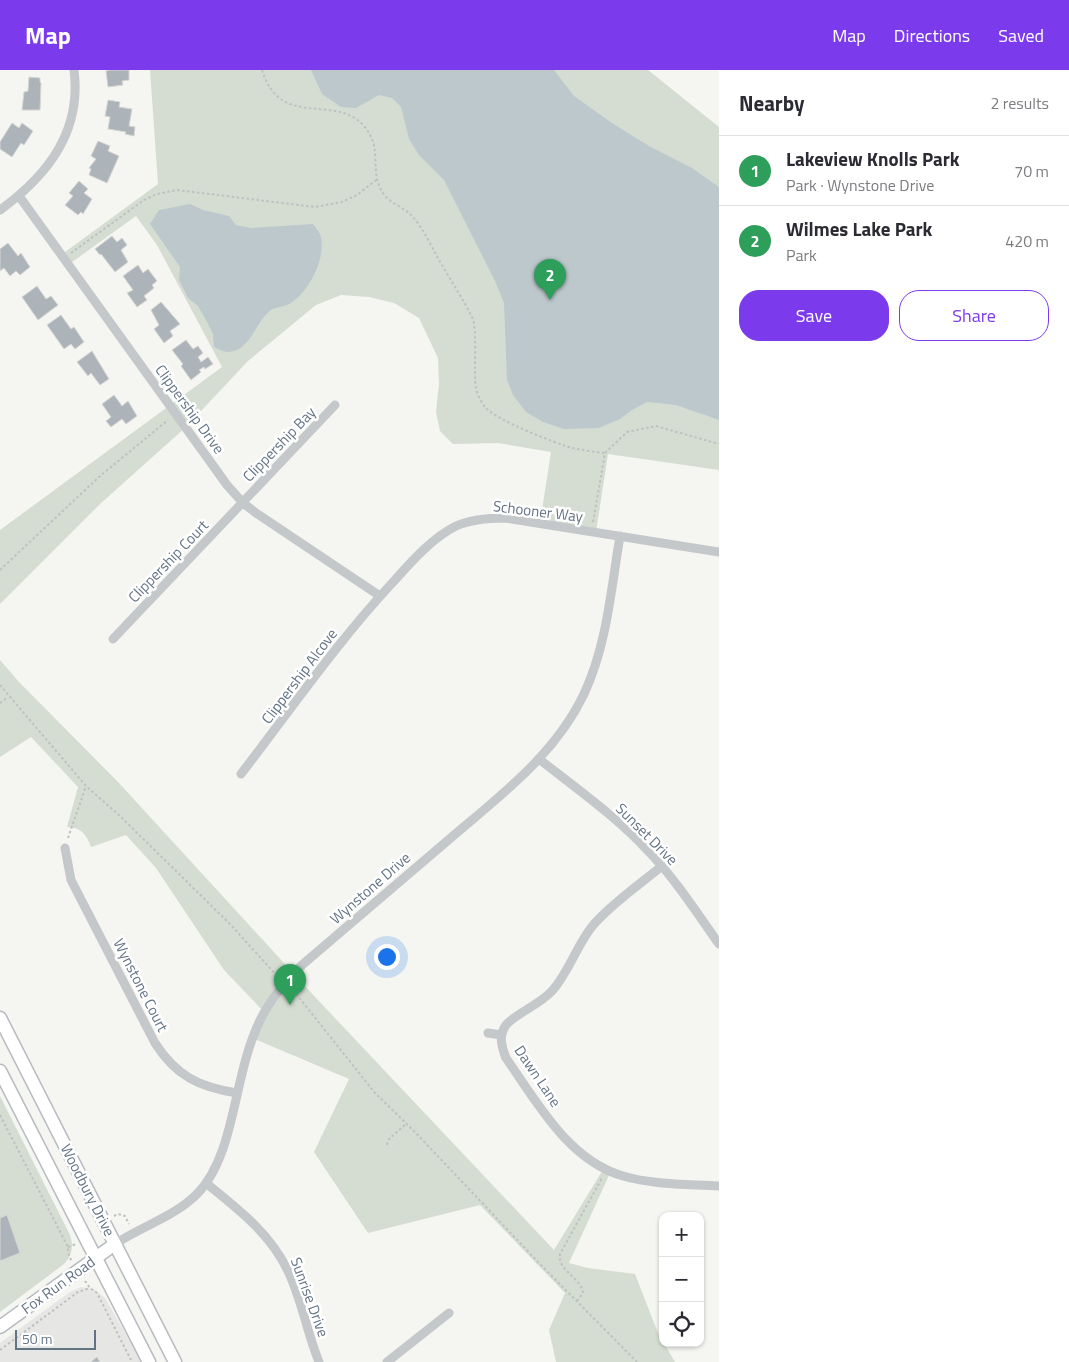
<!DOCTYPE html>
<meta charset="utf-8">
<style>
:root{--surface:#fff;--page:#f7f7f7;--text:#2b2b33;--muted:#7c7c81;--line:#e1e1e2;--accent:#7c3aed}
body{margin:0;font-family:"Titillium Web",sans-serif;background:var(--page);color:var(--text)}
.controls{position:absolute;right:15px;bottom:15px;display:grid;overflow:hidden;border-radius:10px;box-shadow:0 1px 4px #0004}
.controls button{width:45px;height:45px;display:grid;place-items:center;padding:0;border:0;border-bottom:1px solid var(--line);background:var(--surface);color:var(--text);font:25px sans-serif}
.scale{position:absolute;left:15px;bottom:12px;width:81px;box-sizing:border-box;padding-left:5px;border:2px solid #627384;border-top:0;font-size:14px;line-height:18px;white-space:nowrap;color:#627384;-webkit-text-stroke:4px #fff;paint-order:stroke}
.you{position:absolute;left:386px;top:886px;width:18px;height:18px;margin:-12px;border:4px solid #fff;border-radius:50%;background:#1a73e8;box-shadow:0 0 0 8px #1a73e833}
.badge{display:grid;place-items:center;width:32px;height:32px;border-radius:50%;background:var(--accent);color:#fff;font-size:16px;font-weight:700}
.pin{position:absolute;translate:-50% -41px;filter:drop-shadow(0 1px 2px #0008)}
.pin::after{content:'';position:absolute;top:26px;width:18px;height:15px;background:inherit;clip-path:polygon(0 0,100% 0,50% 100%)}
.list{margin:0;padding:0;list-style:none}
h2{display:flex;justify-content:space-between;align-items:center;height:65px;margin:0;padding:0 20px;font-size:21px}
h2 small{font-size:16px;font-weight:400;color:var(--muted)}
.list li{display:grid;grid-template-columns:32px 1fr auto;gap:15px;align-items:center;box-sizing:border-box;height:70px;padding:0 20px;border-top:1px solid var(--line)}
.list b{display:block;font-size:19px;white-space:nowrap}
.list p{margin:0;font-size:16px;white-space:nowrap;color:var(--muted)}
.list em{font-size:16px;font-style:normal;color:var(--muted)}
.actions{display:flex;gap:10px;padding:15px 20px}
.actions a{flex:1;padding:11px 0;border:1px solid var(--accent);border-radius:20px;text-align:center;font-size:18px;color:var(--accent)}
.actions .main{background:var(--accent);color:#fff}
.icon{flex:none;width:28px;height:28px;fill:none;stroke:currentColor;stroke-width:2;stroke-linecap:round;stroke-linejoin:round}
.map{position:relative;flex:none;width:719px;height:1292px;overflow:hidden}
header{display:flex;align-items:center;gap:30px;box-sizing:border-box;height:70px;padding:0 25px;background:var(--accent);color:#fff}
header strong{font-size:24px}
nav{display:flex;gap:28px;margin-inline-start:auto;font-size:18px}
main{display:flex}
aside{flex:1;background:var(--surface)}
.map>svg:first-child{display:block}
</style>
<header>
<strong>Map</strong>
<nav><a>Map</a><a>Directions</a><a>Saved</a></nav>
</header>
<main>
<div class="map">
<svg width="719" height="1292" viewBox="0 0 719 1292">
<rect width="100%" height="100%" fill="#f5f5f1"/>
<path fill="#e6e7e5" d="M81 1217 94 1219 105 1228 142 1292H0V1273L70 1222Z"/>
<path fill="#d5ddd2" d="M150 0H648L719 57V400L608 384 596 462 540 453 551 382 498 373 453 374 440 361 436 342 439 314 438 288 419 248 394 233 369 227 341 225 316 235 248 291 186 357 100 434 0 534V460L222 297 157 175 136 146 68 195 61 185 158 114Z
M0 590 19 612 118 712 316 928 554 1180 604 1098 611 1101 569 1193 588 1198 635 1204 658 1263 675 1292H556L549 1260 565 1223 480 1135 368 1163 314 1082 349 1009 252 968 264 942 224 900 156 798 126 765 91 777C87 765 81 757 67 757L78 717 31 667 0 687Z
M0 1026 69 1163C74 1174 73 1185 64 1194L0 1242Z"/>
<path fill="#bdc8cd" d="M311 0H554L574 26 612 53 649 76 692 98 719 117V350L676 335 647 332 632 340 620 349 599 358 564 359 543 352 526 342 513 325 507 310 504 233 495 211 444 110 419 85 409 69 401 37 392 28 379 25 356 38 341 37 322 24Z
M190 134 203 140 229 146 236 155 251 158 313 154C316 158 320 163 321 167 326 189 308 224 289 234 284 237 276 237 271 240 255 252 251 281 228 282 224 282 218 279 214 277L213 264 206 250 198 236 188 228 179 210 180 197 150 154 159 140Z"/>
<path fill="#acb4ba" stroke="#d6d6d4" d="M110 0H129V10L122 11 123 15 108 17 106 1Z
M29 7 40 8V12L41 13 40 40H22L24 22 28 21Z
M108 30 120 32 119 37 132 39 129 56 135 57 134 66 125 64 126 62 108 59 110 47 105 46Z
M12 53 19 58 22 53 33 61 24 75 21 73 12 87 0 79V72Z
M98 71 110 76 108 81 119 86 107 113 89 105 91 99 89 98 96 89 91 86Z
M79 111 88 119 84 123 92 129 83 144 81 142 78 145 65 135 73 126 69 123Z
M112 166 117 172 122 168 127 175 121 180 128 192 115 202 101 184 100 185 95 179Z
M8 173 18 186 21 183 30 197 20 205 16 201 10 206 4 198 0 201V179Z
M138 195 143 203 148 199 157 211 152 215 154 218 144 226 147 230 137 237 127 223 133 220 123 206Z
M37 216 46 229 51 226 58 235 38 250 22 227Z
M161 232 180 254 170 261 173 266 164 273 154 259 159 255 151 240Z
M61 245 71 259 74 257 84 272 75 279 71 274 64 279 47 255Z
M186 270 193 279 198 276 203 283 198 287 201 292 208 287 213 294 205 299 204 297 199 300 201 302 191 310 181 296 183 294 172 280Z
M92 281 109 309 100 315 91 303 88 306 77 292Z
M114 325 122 336 128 331 137 346 126 354 122 349 111 357 106 351 111 347 102 334Z
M7 1145 20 1183 0 1191V1148Z
M97 1287 100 1292H91L93 1290Z"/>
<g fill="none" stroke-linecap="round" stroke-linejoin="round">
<defs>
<path id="secondary" d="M0 948 175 1292
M0 1001 149 1292
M0 1257 115 1174"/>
</defs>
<use href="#secondary" stroke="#b6bbc0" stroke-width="15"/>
<path stroke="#bec0c2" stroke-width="2" stroke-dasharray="2.5 2.5" stroke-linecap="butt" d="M262 0C281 61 334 22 364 56 384 79 368 100 383 123 389 133 404 137 412 146 423 158 430 174 438 188 449 208 462 227 472 247 478 258 473 302 476 318 477 324 482 334 486 338 496 350 555 373 572 378 582 380 594 382 605 383
M71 183 144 130 157 124 177 120 315 137 342 132 357 125 376 110
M593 452 605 383 627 362 656 356 719 374
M0 500 100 406 168 350
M0 615 86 716 120 746 231 855 278 907
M0 633 8 627
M68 768 86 716
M293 920 375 1023 415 1062 539 1193 637 1292
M0 1045 68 1177 69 1187 73 1192
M387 1075 389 1069 406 1054
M114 1146 118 1144 125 1146 129 1154
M68 1177 76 1174
M85 1211 90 1218 97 1223 132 1292
M577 1231 583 1223C581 1207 557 1201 560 1184L602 1108
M0 1280 78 1222 90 1218"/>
<path stroke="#c4c8cb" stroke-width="9" d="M19 126 227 415 243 433 256 443 380 526
M0 140C47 106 82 62 74 0
M113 569 335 335
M539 689C577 719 617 747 650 783 676 810 697 843 719 874
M241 704C291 639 338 571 394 511 412 491 432 468 456 456 472 449 488 448 505 448L719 482
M65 778 71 810 155 973C176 1006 199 1017 237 1023
M662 796C640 814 614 832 595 853 577 873 570 901 552 921 539 935 515 944 506 955 498 966 502 978 506 988 537 1032 568 1090 623 1106 654 1115 687 1114 719 1116
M488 963 501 965
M206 1113C238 1139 270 1163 288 1201 302 1230 307 1263 319 1292
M115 1174C142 1156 174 1147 197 1124 233 1088 234 1014 253 967 263 938 281 916 302 895 350 854 398 813 446 772 497 728 554 687 584 624 607 575 611 519 620 466
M387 1292 449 1243"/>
<use href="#secondary" stroke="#fff" stroke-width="12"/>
</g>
<g text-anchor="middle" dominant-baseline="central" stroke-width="5" stroke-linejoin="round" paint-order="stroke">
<g font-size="15" fill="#627384" stroke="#fff">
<text transform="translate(190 339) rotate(54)">Clippership Drive</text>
<text transform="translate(279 374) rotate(-46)">Clippership Bay</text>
<text transform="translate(538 441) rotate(7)">Schooner Way</text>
<text transform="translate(168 491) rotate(-46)">Clippership Court</text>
<text transform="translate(299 606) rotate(-53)">Clippership Alcove</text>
<text transform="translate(647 764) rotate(45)">Sunset Drive</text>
<text transform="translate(370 818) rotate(-41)">Wynstone Drive</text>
<text transform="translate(141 915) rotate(63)">Wynstone Court</text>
<text transform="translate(538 1006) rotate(56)">Dawn Lane</text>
<text transform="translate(88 1120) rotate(63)">Woodbury Drive</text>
<text transform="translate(58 1215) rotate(-36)">Fox Run Road</text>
<text transform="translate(310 1227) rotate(70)">Sunrise Drive</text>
</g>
</g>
</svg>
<div class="controls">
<button>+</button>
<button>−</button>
<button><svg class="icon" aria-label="locate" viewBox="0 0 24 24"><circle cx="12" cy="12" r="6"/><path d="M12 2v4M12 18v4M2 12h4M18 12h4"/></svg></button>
</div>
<div class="scale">50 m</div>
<div class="you"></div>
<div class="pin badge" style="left:290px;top:935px;background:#2e9e5b">1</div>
<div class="pin badge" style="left:550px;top:230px;background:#2e9e5b">2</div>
</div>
<aside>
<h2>Nearby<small>2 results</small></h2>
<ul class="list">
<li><span class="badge" style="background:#2e9e5b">1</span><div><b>Lakeview Knolls Park</b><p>Park · Wynstone Drive</p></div><em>70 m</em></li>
<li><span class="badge" style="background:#2e9e5b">2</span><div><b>Wilmes Lake Park</b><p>Park</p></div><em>420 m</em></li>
</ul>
<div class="actions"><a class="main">Save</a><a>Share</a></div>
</aside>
</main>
